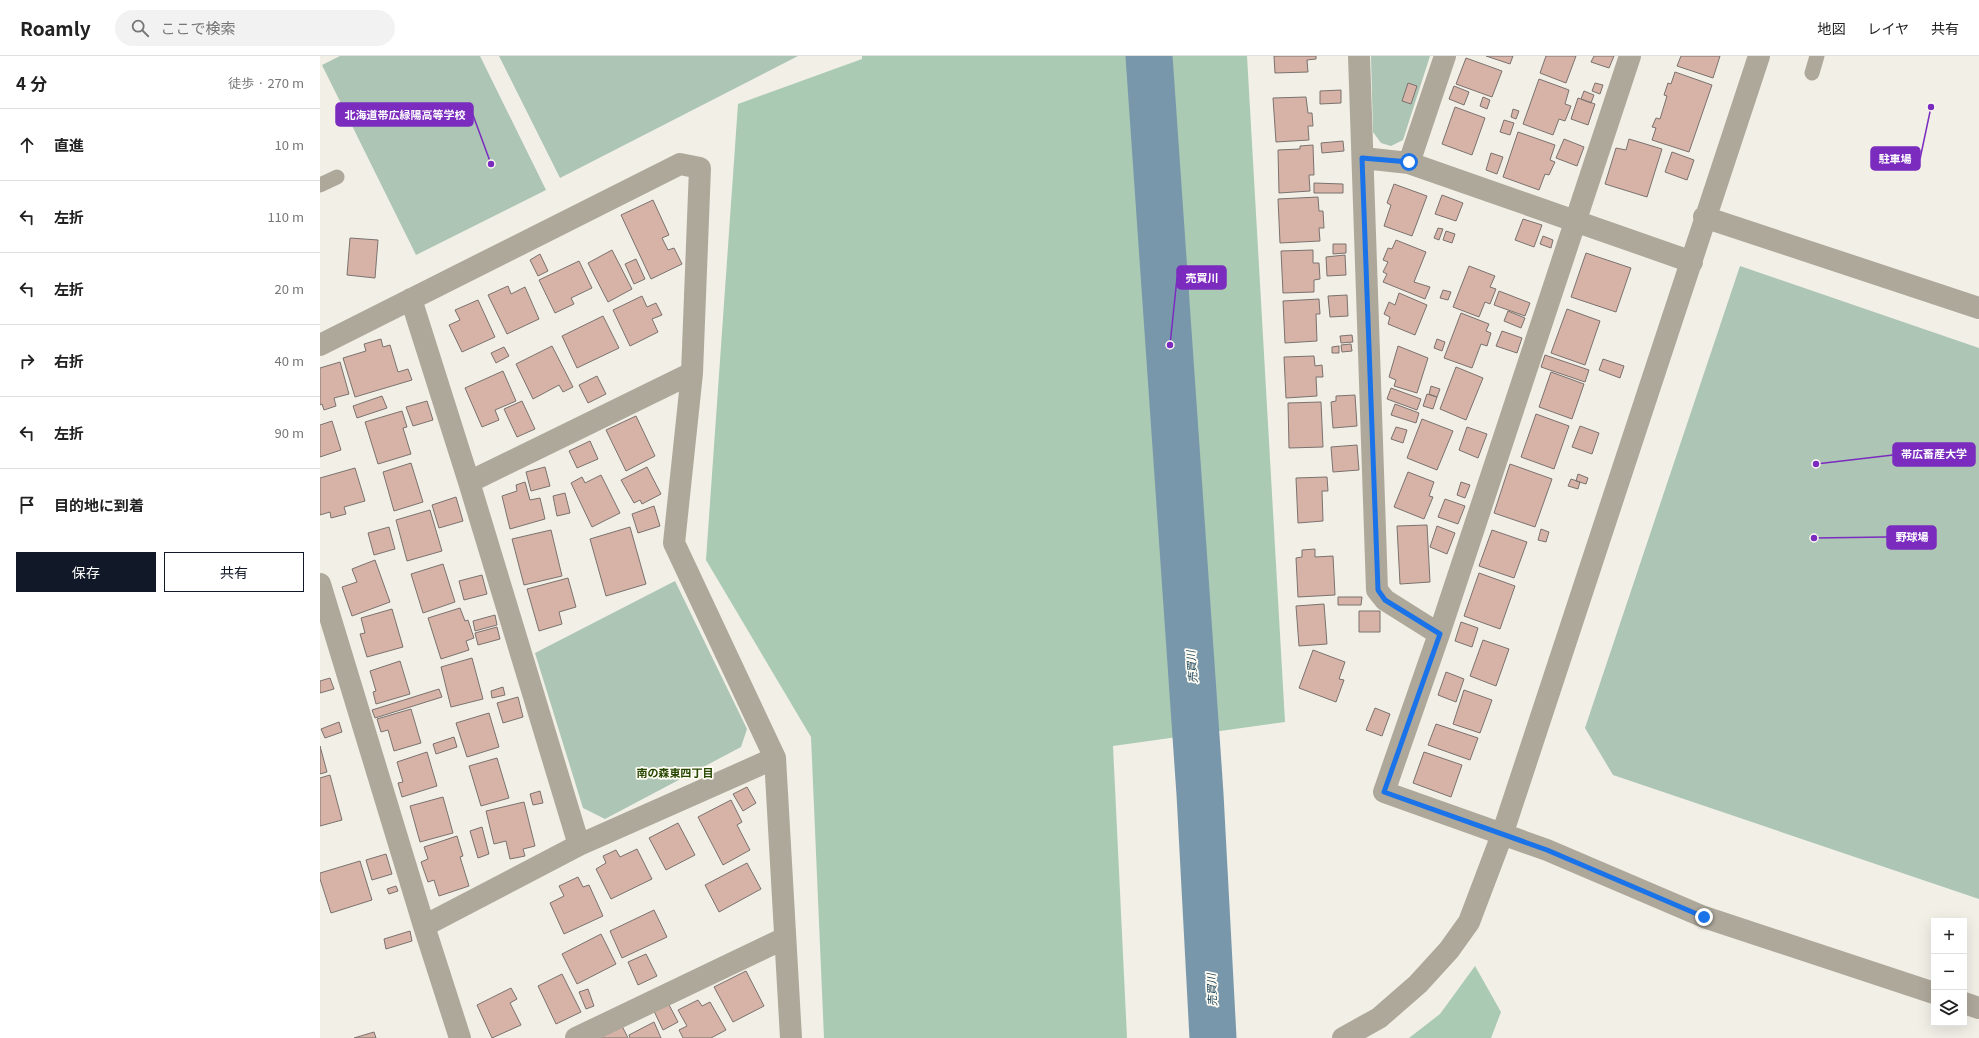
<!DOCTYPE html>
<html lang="ja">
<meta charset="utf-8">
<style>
:root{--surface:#fff;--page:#f2f2f2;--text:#222;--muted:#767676;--line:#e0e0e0;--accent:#111827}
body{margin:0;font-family:Georgia,"Noto Sans JP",serif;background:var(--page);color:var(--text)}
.controls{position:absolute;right:12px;bottom:12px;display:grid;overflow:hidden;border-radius:0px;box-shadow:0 4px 16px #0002}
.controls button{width:36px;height:36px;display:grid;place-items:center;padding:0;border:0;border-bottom:1px solid var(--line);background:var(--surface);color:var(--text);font:20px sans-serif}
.stop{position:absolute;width:12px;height:12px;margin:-9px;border:3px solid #1a73e8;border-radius:50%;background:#fff}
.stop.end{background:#1a73e8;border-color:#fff;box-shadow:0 1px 4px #0008}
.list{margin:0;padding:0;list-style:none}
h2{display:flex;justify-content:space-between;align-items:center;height:52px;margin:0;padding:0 16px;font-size:17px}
h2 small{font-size:13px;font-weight:400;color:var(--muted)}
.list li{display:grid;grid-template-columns:26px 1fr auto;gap:12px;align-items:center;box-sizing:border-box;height:72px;padding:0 16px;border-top:1px solid var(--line)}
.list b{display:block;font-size:15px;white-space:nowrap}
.list em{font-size:13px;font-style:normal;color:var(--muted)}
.actions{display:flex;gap:8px;padding:12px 16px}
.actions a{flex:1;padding:9px 0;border:1px solid var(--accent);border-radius:0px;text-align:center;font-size:14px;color:var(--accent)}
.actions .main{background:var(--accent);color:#fff}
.icon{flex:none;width:22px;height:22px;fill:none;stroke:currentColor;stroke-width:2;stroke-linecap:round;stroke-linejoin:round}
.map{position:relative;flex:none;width:1659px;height:982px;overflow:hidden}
header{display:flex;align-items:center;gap:24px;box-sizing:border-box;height:56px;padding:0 20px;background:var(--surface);border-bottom:1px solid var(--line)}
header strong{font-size:19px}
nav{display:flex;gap:22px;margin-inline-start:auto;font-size:14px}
.search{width:280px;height:36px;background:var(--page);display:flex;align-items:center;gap:10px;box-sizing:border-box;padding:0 14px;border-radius:22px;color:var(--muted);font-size:15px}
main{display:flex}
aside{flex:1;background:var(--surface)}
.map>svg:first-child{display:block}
</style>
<header>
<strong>Roamly</strong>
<div class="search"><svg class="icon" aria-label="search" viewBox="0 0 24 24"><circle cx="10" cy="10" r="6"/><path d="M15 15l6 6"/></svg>ここで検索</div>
<nav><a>地図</a><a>レイヤ</a><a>共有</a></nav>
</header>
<main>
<aside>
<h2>4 分<small>徒歩 · 270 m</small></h2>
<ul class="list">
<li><svg class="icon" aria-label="ahead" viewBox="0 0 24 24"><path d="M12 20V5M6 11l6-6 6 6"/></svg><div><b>直進</b></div><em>10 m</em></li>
<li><svg class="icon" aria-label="left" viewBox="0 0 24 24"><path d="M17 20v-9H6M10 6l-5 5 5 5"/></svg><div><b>左折</b></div><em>110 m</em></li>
<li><svg class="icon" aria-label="left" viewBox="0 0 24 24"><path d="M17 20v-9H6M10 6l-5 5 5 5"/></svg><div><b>左折</b></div><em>20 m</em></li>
<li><svg class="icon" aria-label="right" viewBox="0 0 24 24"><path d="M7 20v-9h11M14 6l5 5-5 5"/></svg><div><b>右折</b></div><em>40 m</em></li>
<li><svg class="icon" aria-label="left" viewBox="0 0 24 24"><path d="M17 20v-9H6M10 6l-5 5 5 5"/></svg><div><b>左折</b></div><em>90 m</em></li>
<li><svg class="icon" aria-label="arrive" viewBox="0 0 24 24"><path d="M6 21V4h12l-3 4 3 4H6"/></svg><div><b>目的地に到着</b></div></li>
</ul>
<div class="actions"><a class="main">保存</a><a>共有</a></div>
</aside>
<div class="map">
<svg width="1659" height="982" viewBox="0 0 1659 982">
<rect width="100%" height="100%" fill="#f1efe6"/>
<path fill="#acc5b4" d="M20 0H160L226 134 96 199 2 9Z
M179 0H478L240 122Z
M1051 0H1110L1083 84 1071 90 1061 87 1053 76Z
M1420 210 1659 292V843L1293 719 1265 672Z
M355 525 427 673 421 691 285 763 263 752 215 597Z"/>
<path fill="#aacab4" d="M542 0H927L965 666 793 690 807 982H504L491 681 386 504 418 48 542 3Z
M1155 910 1181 956 1171 982H1089L1120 958Z"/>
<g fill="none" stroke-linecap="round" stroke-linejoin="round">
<path stroke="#7897ab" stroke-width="47" d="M829 0 880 738 893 982"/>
</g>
<path fill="#d6b3a6" stroke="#7b726f" d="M954 0H996V3L987 4 988 16 955 17Z
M1166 0H1193L1190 8Z
M1226 0H1256L1246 27 1220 17Z
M1274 0H1294L1289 12 1271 6Z
M1361 0H1400L1393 22 1357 10Z
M1146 2 1182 15 1172 41 1136 28Z
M1355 16 1392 29 1369 96 1332 84 1336 72 1332 71 1336 62 1340 63 1347 40 1344 39 1348 27 1351 28Z
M1219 23 1249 34 1245 48 1251 50 1245 65 1239 63 1233 79 1203 68Z
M1088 27 1097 30 1091 48 1082 45Z
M1275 27 1283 29 1280 38 1272 35Z
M1134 30 1149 36 1144 49 1129 43Z
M1021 34V47L1000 48V35Z
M1264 35 1274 39 1271 47 1261 43Z
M986 41 988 57H992L993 70H988L989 84 956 86 953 42Z
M1163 41 1170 44 1167 53 1160 50Z
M1258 42 1275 48 1268 69 1251 63Z
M1135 51 1165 62 1152 99 1122 88Z
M1193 53 1199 55 1196 63 1191 61Z
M1184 64 1194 67 1190 79 1180 76Z
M1198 76 1235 89 1230 104 1235 106 1229 119 1225 118 1219 134 1183 121Z
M1244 83 1264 91 1257 110 1236 102Z
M1309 83 1342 93 1327 141 1285 128 1296 92 1306 94Z
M1023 85 1024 95 1002 97 1001 87Z
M993 89 994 119H989L990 135 959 137 958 94 980 93V90Z
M1352 96 1374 104 1367 124 1345 116Z
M1171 97 1183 101 1177 118 1166 114Z
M994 127 1023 128V137H994Z
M1074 128 1107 140 1092 180 1064 170 1071 149 1067 147Z
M1122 139 1143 147 1136 165 1115 158Z
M998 141 999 155H1003L1004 172H999L1000 185 960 187 958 143Z
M333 144 349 179 342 182 348 194 354 192 362 208 331 223 301 159Z
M1203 163 1222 169 1214 191 1195 184Z
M1118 172 1123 173 1119 184 1114 182Z
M1126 175 1135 178 1132 187 1123 184Z
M1223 180 1233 184 1231 192 1220 188Z
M30 182 58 184 55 222 27 219Z
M1076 184 1106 196 1094 226 1110 231 1105 243 1063 226 1067 218 1063 216 1068 206 1063 204 1068 192 1072 193Z
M1013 188H1026V197L1013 198Z
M292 194 312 233 288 246 268 207Z
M993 194V207H999L1000 223 994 224V236L963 237 961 195Z
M1266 197 1311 212 1296 256 1251 241Z
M220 198 228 215 218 220 210 204Z
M1025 199 1026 219 1007 220 1006 201Z
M316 203 325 223 314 228 305 208Z
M259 205 272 232 251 242 254 248 235 257 219 224Z
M1149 210 1175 220 1170 231 1176 233 1170 248 1165 246 1159 261 1133 251Z
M188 230 191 238 205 231 219 263 187 278 168 239Z
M1123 234 1131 236 1128 244 1120 242Z
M1179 235 1210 247 1205 260 1174 249Z
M1079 237 1107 249 1095 279 1068 268 1070 261 1064 258 1069 246 1075 249Z
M1027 239 1028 260 1010 261 1008 240Z
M322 240 327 251 336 247 342 259 332 263 338 276 310 290 293 254Z
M999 243 1000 258H996L997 285 965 287 963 245Z
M158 244 175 281 142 296 129 269 140 264 135 254Z
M1247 253 1280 265 1265 309 1231 297Z
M1188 255 1205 262 1201 272 1184 265Z
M1141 257 1169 268 1166 275 1171 277 1167 290 1161 288 1152 312 1124 302Z
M283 260 299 292 257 312 242 280Z
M1182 275 1202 282 1197 297 1176 290Z
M1032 279 1033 286 1021 287 1020 280Z
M61 283 63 291 70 289 78 316 88 313 92 324 35 341 23 302 46 295 44 288Z
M1117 283 1125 286 1122 295 1114 292Z
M1031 288 1032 295 1022 296 1021 289Z
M232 290 253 331 243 336 239 329 213 343 196 308Z
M1019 290V297H1012V291Z
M1078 290 1108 302 1097 337 1074 330 1076 324 1069 321Z
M184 291 189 300 176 307 171 297Z
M1225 299 1269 314 1265 326 1221 311Z
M994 300 995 310 1002 309 1003 321H996L997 340 966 342 964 301Z
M1283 303 1304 310 1300 322 1279 314Z
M20 306 29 338 14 342 16 350 4 354 2 348 0 349V312Z
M1136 311 1163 322 1146 364 1120 353Z
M183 315 196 345 175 354 179 364 162 371 145 332Z
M1231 316 1264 328 1252 363 1219 351Z
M277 320 286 338 268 347 259 329Z
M1111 330 1120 333 1117 341 1109 338Z
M1071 332 1101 343 1097 354 1067 343Z
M1107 338 1117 341 1113 353 1103 350Z
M1035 339 1037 370 1013 372 1011 346 1016 345V340Z
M62 340 67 352 37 362 33 350Z
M107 345 113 364 93 370 86 351Z
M202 345 215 373 197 381 184 353Z
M1001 346 1003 391 969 392 968 347Z
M1075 348 1099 357 1096 367 1071 359Z
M82 355 87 371 83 372 91 398 58 408 45 366Z
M1216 358 1249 370 1234 413 1201 401Z
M316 360 335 400 306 415 286 374Z
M1102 363 1133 375 1117 414 1087 402Z
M12 365 21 394 0 401V369Z
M1260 370 1279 377 1272 398 1252 391Z
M1076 371 1087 374 1083 387 1071 383Z
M1147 371 1167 378 1158 402 1139 394Z
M270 385 278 403 257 412 249 395Z
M1037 389 1039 414 1013 416 1011 391Z
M91 407 103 446 74 455 63 416Z
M1190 408 1232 423 1215 471 1174 457Z
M225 411 230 430 211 435 206 416Z
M327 411 341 438 322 448 320 444 314 447 301 424Z
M35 412 45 445 24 451 26 458 11 462 10 456 0 459V422Z
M1088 416 1114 426 1109 440 1113 441 1104 463 1074 451Z
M1258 418 1268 422 1266 428 1256 425Z
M281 419 300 457 272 471 251 427 262 421 265 427Z
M1007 421 1008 435H1002L1003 465 978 467 976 422Z
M1251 423 1260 426 1258 433 1248 430Z
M205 426 210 444 220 442 225 463 190 473 182 440 197 435 196 429Z
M1141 426 1150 429 1145 442 1137 439Z
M245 437 250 457 237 460 233 440Z
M136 441 143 465 119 472 112 449Z
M1125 443 1145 450 1138 468 1118 461Z
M334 450 340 470 318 477 312 458Z
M110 454 122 495 87 505 76 464Z
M1107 469 1110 526 1080 528 1077 470Z
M1117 470 1135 477 1127 498 1110 491Z
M69 471 75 493 54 499 48 477Z
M310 471 326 528 286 540 270 483Z
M1221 473 1229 476 1226 486 1218 484Z
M231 474 242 520 204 529 192 483Z
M1172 474 1207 486 1194 522 1159 510Z
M995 493V501L1013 500 1015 539 978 541 976 502 982 501V494Z
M55 504 70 546 32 560 22 531 37 526 32 513Z
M123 508 135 546 103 557 91 518Z
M1159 517 1195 530 1180 573 1144 560Z
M162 519 167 538 144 544 139 525Z
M248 522 256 551 239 556 242 568 219 575 207 533Z
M1018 541H1042L1041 549H1018Z
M1004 548 1007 588 979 590 976 550Z
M140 552 145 565 148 564 154 582 146 585 149 594 121 603 108 562Z
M72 553 83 591 47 601 40 578 45 577 41 562Z
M1039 555H1060V576H1039Z
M175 559 177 569 155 575 153 565Z
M1141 566 1158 572 1152 591 1135 585Z
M177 571 180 583 158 589 155 577Z
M1163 584 1189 593 1176 630 1150 620Z
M993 594 1025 606 1019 623 1024 624 1016 646 979 632Z
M152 602 163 643 131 651 121 611Z
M80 605 90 638 56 648 53 636 56 635 50 615Z
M1126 616 1144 623 1136 646 1118 639Z
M10 622 14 633 0 637V625Z
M183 631 185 639 172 642 171 635Z
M119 633 122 641 55 662 52 654Z
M1144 634 1172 644 1160 677 1133 668Z
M198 641 203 661 183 667 177 647Z
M1055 652 1070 658 1062 680 1046 674Z
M91 653 101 687 74 695 68 674 61 676 57 663Z
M169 657 179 691 147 701 136 667Z
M19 666 22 676 5 682 1 673Z
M1116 668 1158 682 1150 704 1108 689Z
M134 681 137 691 116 698 113 688Z
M0 690 7 716 0 718Z
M107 696 117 730 82 741 78 727 83 726 77 706Z
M1104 696 1142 709 1131 741 1093 727Z
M177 702 189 742 161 750 149 710Z
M10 719 22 764 0 770V722Z
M427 731 436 747 423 755 413 738Z
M220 735 223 747 213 749 210 738Z
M123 741 133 777 100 786 90 750Z
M411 744 422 766 417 769 430 794 403 809 378 761Z
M204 746 215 790 203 793 205 800 190 803 186 785 174 788 166 755Z
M358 767 375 799 346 814 329 782Z
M162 771 169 798 158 802 150 775Z
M137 780 143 800 140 801 149 830 119 840 114 824 108 826 101 806 108 803 104 791Z
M317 793 332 823 291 843 276 813 286 807 283 800 296 794 300 801Z
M66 798 72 818 52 824 46 804Z
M40 805 52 844 11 857 0 823V817Z
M427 807 441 833 399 856 385 829Z
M258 821 263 831 269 829 283 860 244 878 230 847 244 840 239 830Z
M76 830 78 835 69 838 67 833Z
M334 854 347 881 302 902 290 875Z
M90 875 92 885 66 893 64 883Z
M281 878 296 908 257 928 242 898Z
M326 898 337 920 318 929 308 906Z
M426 915 444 950 413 966 394 931Z
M242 918 261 956 236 968 218 930Z
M191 932 197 943 190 947 201 969 172 982 157 949Z
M268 933 274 950 266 953 259 936Z
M378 944 382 950 390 946 406 974 391 982H363L359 974 367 970 358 954Z
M347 945 358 966 343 974 333 953Z
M334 966 341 982H310L309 979Z
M301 968 308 982H277Z
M54 976 56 982H34Z"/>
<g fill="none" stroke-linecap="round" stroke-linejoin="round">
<path stroke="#aea89b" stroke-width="15" d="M1492 17 1497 0
M0 129 17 121"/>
<path stroke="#aea89b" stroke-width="22" d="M1039 0 1057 534 1065 544 1119 578
M1310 0 1119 578 1064 736 1227 794 1384 861 1614 937
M1043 102 1089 107 1372 206
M1089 107 1125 0
M1384 161 1659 252
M91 243 149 426 259 789
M0 289 360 108 380 112 372 317 354 487 455 702 471 982
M149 426 372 317
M0 528 104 870 140 982
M104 870 259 789 455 702
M1644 947 1659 952
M256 982 465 882
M1023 982 1059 962 1098 928 1129 894 1149 866 1182 779 1439 0"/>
</g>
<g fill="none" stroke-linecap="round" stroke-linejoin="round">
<path stroke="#1a73e8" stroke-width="5" d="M1089 106 1042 102 1058 534 1065 544 1120 578 1064 736 1227 794 1384 861"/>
</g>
<g text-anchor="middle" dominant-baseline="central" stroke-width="3.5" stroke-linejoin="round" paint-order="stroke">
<g font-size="11" font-style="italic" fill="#103a50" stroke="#fefcf3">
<text transform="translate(871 611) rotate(-94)">売買川</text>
<text transform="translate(891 934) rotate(-93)">売買川</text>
</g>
<g font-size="11" font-weight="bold" fill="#264600" stroke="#fefcf3">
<text x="355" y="716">南の森東四丁目</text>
</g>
</g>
<path fill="none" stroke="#7b2cbf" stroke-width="1.5" d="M171 108L153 59M1611 51L1600 103M850 289L857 222M1496 408L1573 399M1494 482L1567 481"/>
<g fill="#7b2cbf" stroke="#fefcf3" stroke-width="1.5">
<circle cx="171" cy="108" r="4"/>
<circle cx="1611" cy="51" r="4"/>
<circle cx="850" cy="289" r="4"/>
<circle cx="1496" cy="408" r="4"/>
<circle cx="1494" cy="482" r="4"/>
</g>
<g fill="#7b2cbf" stroke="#7b2cbf" stroke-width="1.5">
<rect x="16" y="47" width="137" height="23" rx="4"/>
<rect x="1551" y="91" width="49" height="23" rx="4"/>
<rect x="857" y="210" width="49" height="23" rx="4"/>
<rect x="1573" y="387" width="82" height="23" rx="4"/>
<rect x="1567" y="470" width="49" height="23" rx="4"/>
</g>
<g font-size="11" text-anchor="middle" font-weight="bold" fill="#fff">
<text x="85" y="63">北海道帯広緑陽高等学校</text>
<text x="1575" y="107">駐車場</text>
<text x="882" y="226">売買川</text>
<text x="1614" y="402">帯広畜産大学</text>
<text x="1592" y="485">野球場</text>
</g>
</svg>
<div class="controls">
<button>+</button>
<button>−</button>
<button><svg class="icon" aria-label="layers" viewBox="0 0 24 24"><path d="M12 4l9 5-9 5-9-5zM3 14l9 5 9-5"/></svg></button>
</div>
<div class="stop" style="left:1089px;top:106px"></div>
<div class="stop end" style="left:1384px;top:861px"></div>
</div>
</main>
